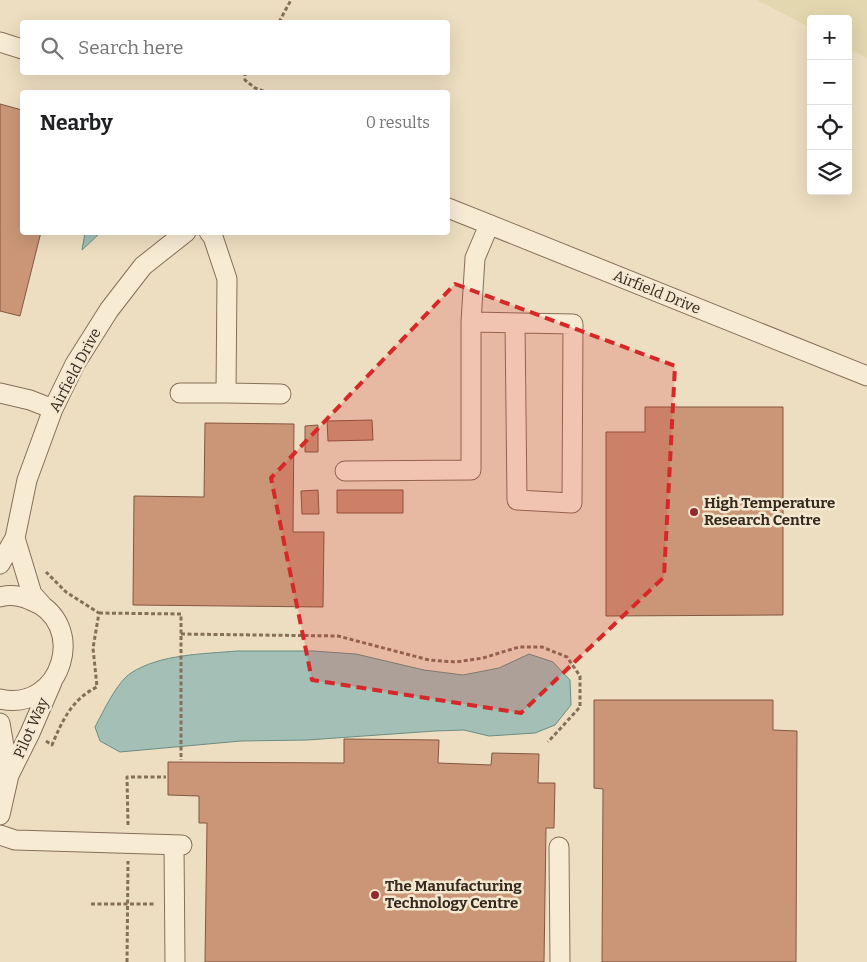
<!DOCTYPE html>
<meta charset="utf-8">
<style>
:root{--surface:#fff;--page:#f6f6f6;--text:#202124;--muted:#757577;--line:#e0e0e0}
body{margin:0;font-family:Bitter,serif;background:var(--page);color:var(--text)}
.controls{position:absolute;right:15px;top:15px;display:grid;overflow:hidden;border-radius:5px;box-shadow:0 5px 20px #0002}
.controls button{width:45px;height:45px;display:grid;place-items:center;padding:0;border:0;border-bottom:1px solid var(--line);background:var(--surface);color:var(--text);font:25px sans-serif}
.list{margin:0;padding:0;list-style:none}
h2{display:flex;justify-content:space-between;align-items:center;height:65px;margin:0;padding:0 20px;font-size:21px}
h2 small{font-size:16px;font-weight:400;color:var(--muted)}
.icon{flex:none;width:28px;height:28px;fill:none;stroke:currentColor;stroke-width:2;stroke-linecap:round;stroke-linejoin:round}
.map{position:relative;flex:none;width:867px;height:962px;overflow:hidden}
.search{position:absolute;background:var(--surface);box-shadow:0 5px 20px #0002;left:20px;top:20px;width:430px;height:55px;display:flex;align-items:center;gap:12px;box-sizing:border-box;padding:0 18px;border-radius:5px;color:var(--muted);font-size:19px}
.panel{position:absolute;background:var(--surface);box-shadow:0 5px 20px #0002;left:20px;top:90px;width:430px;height:145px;border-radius:5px}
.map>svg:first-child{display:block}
</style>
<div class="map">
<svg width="867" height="962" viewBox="0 0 867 962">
<rect width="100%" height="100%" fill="#eddec1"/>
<path fill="#e2d7ae" d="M757 0H867V58L848 48V19H811V28Z"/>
<path fill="#a3bfb6" stroke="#6b8d83" d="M85 233H100L82 250Z
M237 651H313L356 654 424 670 463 675 499 668 529 654 553 662 570 680 571 705 555 725 535 733 489 736 464 730 435 731 307 740 241 741 120 752 100 741 95 727C103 712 117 682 131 673 160 654 204 654 237 651Z"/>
<path fill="#ca9677" stroke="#84573f" d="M0 104 22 110V232H41L20 316 0 311Z
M645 407H783V615L606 616V432H645Z
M372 420 373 440 328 441 327 421Z
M205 423 294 424 293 532H324L323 607 133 605 134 496 204 497Z
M318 425V452H305V426Z
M318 490 319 514H302L301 491Z
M337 490H403V513H337Z
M594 700H773V730L797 731 796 962H602L603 789 594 788Z
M344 739 439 740 438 763 491 765 492 753 539 754 538 783H555L554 828H546L544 962H205L207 823H199V796L168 795V762L344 763Z"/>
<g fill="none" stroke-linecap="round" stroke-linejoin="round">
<defs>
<path id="minor" d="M0 42 22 49
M448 208 867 376
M209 232 213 237 227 279 226 393 281 394
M471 322 573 324 572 503 517 500 515 323
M0 393 30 400 53 409
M180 393H226
M345 471 471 470V322L475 258 489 225
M15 538 32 594 42 605
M0 564 15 538 27 480 53 409 75 364 109 310 143 266 186 232
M0 597C10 594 21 596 30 600 89 621 63 713 0 699
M0 723 9 775
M0 815 9 775 30 733 52 682
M0 835 15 840 182 845
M174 845 175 962
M559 847 560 962"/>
</defs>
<use href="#minor" stroke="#866f59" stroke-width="21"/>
<path stroke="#866f59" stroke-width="3" stroke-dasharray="4 2.5" stroke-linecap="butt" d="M279 22 291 0
M245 72V80L255 88 266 92
M99 613 181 614V760
M181 634 338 636 429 660 456 662 483 658 519 647H542L567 657 580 676V707L548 742
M46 741 52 745C62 721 72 699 97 687L93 648 99 613 66 592 46 572
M128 825 127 777H166
M91 904H156
M127 962 128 861"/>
<use href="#minor" stroke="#f8ebd4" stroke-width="19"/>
</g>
<path fill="#d62828" fill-opacity="0.2" stroke="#d62828" stroke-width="4" stroke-dasharray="10 6" stroke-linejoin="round" d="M455 284 675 366 664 577 521 713 312 680 271 478Z"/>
<g fill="#932a30" stroke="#f4e8d0" stroke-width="2">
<circle cx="694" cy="512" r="5"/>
<circle cx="375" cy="895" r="5"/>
</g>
<g text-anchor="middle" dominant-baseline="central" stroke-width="5" stroke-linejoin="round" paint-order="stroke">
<g font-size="15" fill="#35281d" stroke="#f4e8d0">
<text transform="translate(657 292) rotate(22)">Airfield Drive</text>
<text transform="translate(75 370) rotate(-62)">Airfield Drive</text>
<text transform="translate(31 728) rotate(-66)">Pilot Way</text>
</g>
<g font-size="15" font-weight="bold" fill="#35281d" stroke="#f4e8d0" text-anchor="start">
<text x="704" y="503">High Temperature<tspan x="704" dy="17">Research Centre</tspan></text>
<text x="385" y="886">The Manufacturing<tspan x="385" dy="17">Technology Centre</tspan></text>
</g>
</g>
</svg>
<div class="controls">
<button>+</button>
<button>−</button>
<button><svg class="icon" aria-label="locate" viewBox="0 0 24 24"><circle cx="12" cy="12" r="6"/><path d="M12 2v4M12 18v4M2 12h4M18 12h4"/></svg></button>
<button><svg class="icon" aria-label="layers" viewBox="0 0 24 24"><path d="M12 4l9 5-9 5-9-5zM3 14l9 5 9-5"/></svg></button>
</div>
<div class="search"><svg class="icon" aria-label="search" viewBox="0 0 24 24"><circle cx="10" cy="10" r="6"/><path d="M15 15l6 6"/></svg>Search here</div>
<section class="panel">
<h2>Nearby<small>0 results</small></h2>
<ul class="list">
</ul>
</section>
</div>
